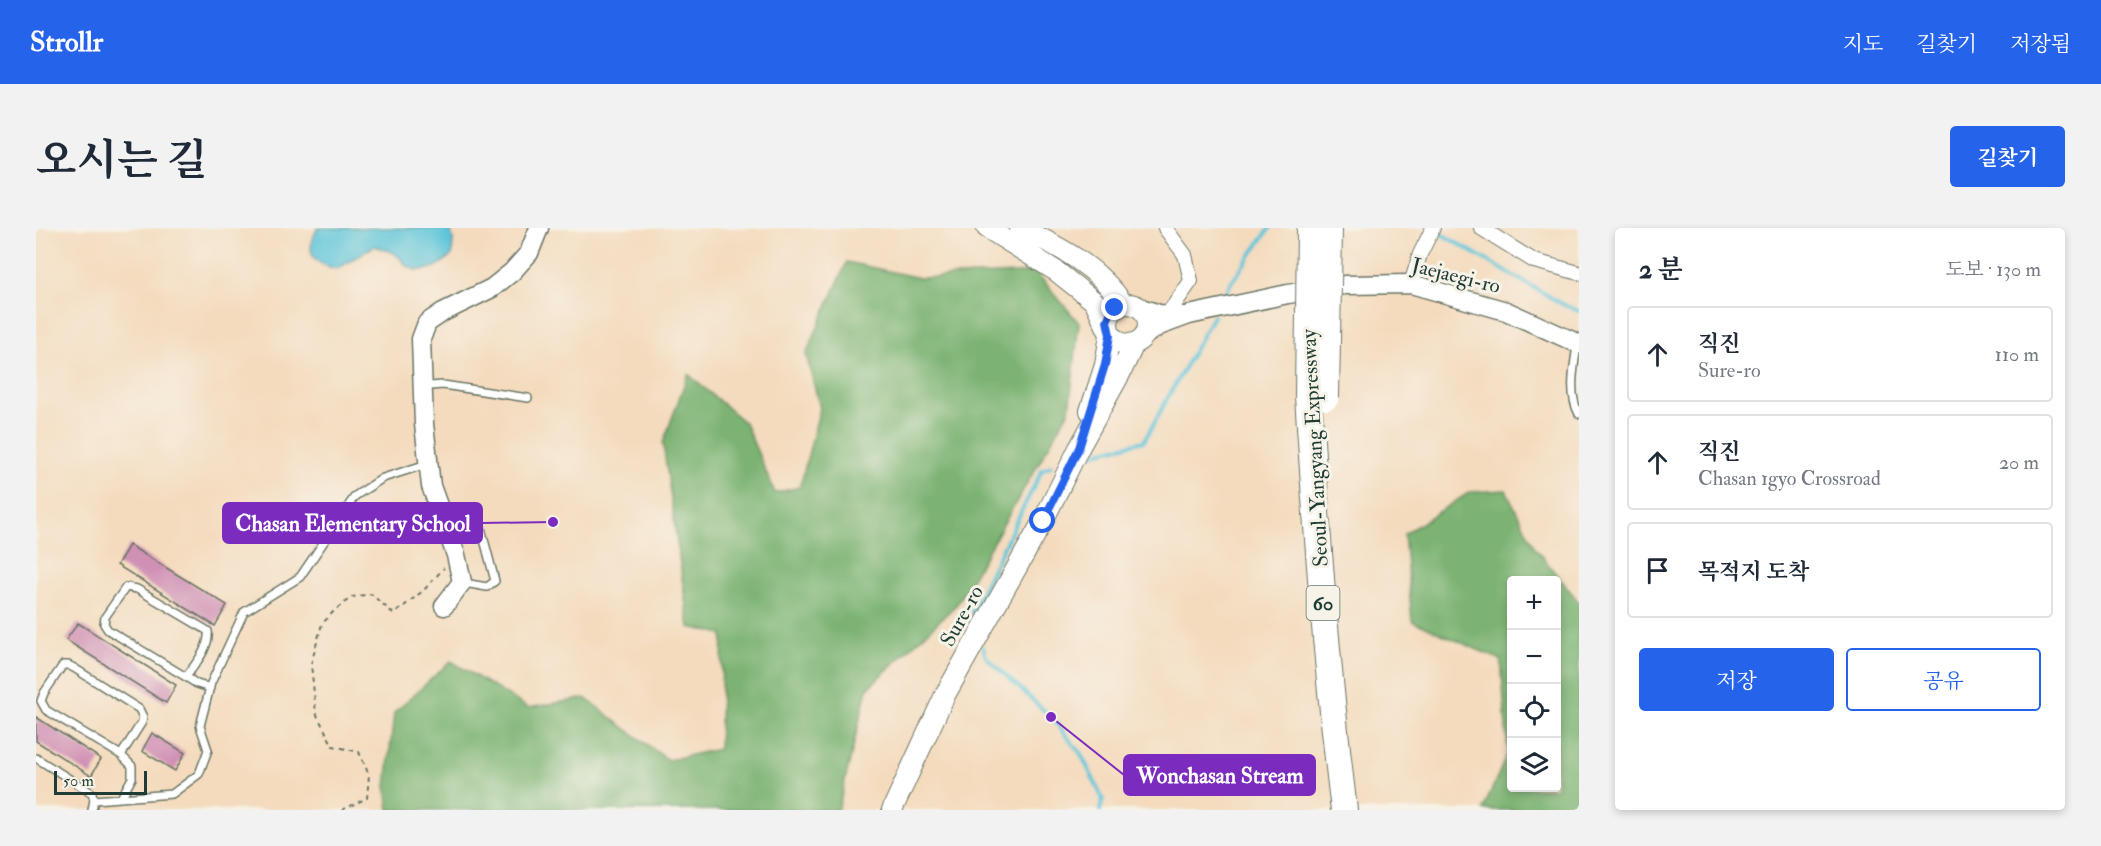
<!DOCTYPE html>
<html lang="ko">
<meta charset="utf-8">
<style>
:root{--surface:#fff;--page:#f2f2f3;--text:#1f2937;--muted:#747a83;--line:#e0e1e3;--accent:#2563eb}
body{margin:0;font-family:"IM FELL Double Pica","Noto Serif KR",serif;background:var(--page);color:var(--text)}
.controls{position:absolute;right:18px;bottom:18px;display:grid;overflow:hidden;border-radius:6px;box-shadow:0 3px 9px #0003}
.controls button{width:54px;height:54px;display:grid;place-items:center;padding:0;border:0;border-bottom:2px solid var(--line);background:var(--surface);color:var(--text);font:30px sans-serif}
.scale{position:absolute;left:18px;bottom:15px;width:93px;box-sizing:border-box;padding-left:6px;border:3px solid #1f3d34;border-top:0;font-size:16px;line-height:21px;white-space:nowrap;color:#1f3d34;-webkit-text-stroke:4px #f7f3e8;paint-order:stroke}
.stop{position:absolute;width:18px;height:18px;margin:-14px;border:4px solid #2563eb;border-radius:50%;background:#fff}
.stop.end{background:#2563eb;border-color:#fff;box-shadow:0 2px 6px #0008}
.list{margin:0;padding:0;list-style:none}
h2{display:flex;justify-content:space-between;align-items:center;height:78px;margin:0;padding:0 24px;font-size:26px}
h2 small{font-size:20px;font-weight:400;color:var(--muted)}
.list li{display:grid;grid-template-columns:39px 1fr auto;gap:18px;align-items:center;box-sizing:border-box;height:96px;margin:0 12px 12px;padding:0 12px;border:2px solid var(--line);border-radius:6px}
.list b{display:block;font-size:22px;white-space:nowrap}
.list p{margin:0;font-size:20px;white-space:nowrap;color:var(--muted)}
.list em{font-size:20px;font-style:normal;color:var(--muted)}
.actions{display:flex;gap:12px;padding:18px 24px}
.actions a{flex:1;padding:14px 0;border:2px solid var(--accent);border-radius:6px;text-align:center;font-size:21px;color:var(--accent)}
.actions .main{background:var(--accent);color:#fff}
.icon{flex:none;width:33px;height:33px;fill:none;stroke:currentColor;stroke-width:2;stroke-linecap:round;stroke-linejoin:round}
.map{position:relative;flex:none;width:1543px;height:582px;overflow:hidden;border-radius:6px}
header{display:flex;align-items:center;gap:36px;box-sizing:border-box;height:84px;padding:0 30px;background:var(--accent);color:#fff}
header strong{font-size:28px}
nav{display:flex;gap:33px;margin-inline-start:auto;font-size:21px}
.intro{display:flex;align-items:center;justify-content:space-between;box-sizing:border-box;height:144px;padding:0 36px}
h1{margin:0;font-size:42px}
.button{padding:15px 27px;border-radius:6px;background:var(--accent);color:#fff;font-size:21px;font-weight:700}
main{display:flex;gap:36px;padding:0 36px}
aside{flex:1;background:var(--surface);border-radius:6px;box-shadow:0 3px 9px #0003}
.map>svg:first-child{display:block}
</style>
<header>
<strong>Strollr</strong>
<nav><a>지도</a><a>길찾기</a><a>저장됨</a></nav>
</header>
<div class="intro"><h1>오시는 길</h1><a class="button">길찾기</a></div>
<main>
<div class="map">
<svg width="1543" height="582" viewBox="0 0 1543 582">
<rect width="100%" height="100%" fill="#f7f3e8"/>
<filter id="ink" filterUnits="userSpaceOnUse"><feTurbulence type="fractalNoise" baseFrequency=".0167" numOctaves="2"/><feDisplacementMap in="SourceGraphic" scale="12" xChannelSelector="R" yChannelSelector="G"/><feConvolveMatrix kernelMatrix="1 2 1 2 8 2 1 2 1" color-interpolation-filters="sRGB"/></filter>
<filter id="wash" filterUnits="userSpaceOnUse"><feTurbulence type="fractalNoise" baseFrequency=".008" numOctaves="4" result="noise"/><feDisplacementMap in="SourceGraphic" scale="24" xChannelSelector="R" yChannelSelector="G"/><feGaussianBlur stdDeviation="1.35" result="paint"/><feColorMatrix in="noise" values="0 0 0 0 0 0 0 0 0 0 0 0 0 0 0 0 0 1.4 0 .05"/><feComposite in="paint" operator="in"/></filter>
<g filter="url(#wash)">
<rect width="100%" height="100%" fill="#f4dbbe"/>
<path fill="#7bb372" stroke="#4d7853" stroke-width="1.5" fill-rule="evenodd" d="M811 34 884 50 1000 44 1043 95 1033 183 921 376 831 461 802 582H353L350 559 358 485 415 433 492 480 549 470 632 532 683 521 687 406 653 399 627 215 652 146 709 195 739 265 764 259 784 180 770 126Z
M1470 262 1499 320 1543 374V582H1447L1472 524 1465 432 1376 393 1368 306 1434 264ZM1520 352V560H1476V352Z"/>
<path fill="#5dc5d9" stroke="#3e8186" stroke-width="1.5" d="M282 0H414L417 11 416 27C404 38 388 48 371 38 367 35 365 30 361 27 354 22 346 20 338 18L301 41C276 36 268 23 282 0Z"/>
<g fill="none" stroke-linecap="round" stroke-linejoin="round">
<path stroke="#5dc5d9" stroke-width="4" d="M1400 3 1528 77 1543 83
M1185 73 1196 53 1234 0
M1047 228 1108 213 1177 88
M939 393 936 383 1006 242 1015 238
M947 419 950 429 1015 489 1045 526 1067 571 1064 582"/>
</g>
<g id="blocks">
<path fill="#d090b4" d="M93 317 191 377 179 398 81 337Z
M42 395 140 457 130 475 30 412Z
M0 489 65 531 55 548 0 513Z
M116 505 149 525 139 543 106 523Z"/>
</g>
</g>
<g filter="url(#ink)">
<use href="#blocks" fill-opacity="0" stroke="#6a7464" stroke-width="1.5"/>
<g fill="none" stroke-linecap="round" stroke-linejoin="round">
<defs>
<path id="service" d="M1541 118C1538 138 1532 167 1543 186
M389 163 394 158 407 157 492 170
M428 355 451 359 459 353 445 300
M150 449C159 436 174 420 172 403L101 361 90 359 69 389 68 396 72 402 150 449 161 456 174 460
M0 530 56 565 58 572 56 582
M85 570 96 550V538L85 527 10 482 5 473 8 465 27 437H32L38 440 103 481 107 489 106 494 85 527
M58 572 136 566 163 546 172 522 164 498 175 455 208 384 264 349 319 268 347 250 391 236"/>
<path id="minor" d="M1129 0 1149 27 1155 53 1131 87
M1445 0 1498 33 1543 45
M1375 56 1384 26 1397 0"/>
<path id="tertiary" d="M1105 80 1123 86 1143 87
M1109 107 1123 98 1153 87 1252 66 1309 57 1375 56 1470 83 1543 116
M408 378 426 354 420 327 395 258 388 196 385 111 391 95 407 84 456 60 476 44 493 25 503 0"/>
<path id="secondary" d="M951 0 1020 43 1059 74 1072 102
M984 0C1022 18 1063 39 1087 76
M1072 96a20 20 0 1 1 40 0a20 20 0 1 1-40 0Z
M1054 183 1069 137 1074 107
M856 582 909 467 1007 293 1043 220 1084 146 1098 116"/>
<path id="motorway" d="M1272 168C1281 306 1291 444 1308 582"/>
</defs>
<use href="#service" stroke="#6a7464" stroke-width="10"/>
<use href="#minor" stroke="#6a7464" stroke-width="16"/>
<use href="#tertiary" stroke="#6a7464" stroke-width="21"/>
<use href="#secondary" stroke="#6a7464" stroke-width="22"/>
<use href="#motorway" stroke="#6a7464" stroke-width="28"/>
<path stroke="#6a7464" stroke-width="2" stroke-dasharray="4.5 4.5" stroke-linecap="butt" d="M306 582 331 570 333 547 323 524 297 518 280 485 275 436 286 396 299 382 316 369 335 366 358 386 388 362 408 340"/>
<use href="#service" stroke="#fff" stroke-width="7"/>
<use href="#minor" stroke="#fff" stroke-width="14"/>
<use href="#tertiary" stroke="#fff" stroke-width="18"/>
<use href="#secondary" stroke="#fff" stroke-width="20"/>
<use href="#motorway" stroke="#fff" stroke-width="26"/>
<defs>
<path id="motorway-bridge" d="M1272 168 1274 0
M1290 169 1293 0"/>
</defs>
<use href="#motorway-bridge" stroke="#6a7464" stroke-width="28" stroke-linecap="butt"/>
<use href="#motorway-bridge" stroke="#fff" stroke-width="26"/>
</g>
</g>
<g fill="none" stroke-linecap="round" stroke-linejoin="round" filter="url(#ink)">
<path stroke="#2563eb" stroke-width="8" d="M1007 293 1043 220 1069 137 1074 107 1071 93 1074 86 1079 80"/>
</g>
<g text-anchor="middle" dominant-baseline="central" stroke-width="6" stroke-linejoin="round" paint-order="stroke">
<rect fill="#f7f3e8" stroke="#60746a" stroke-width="1.5" x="1270.5" y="358" width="33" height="34" rx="4.5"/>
<g font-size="20" font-weight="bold" fill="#1f3d34">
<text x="1287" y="375">60</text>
</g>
<g font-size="21" fill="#1f3d34" stroke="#f7f3e8">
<text transform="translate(1420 48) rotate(14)">Jaejaegi-ro</text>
<text transform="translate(1279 220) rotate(-93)">Seoul-Yangyang Expressway</text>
<text transform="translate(926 388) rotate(-61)">Sure-ro</text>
</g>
</g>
<path fill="none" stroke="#7b2cbf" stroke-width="2" d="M517 294L446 295M1015 489L1088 547"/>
<g fill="#7b2cbf" stroke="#f7f3e8" stroke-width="2">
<circle cx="517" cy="294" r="6"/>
<circle cx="1015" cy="489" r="6"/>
</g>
<g fill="#7b2cbf" stroke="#7b2cbf" stroke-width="2">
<rect x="187" y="275" width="259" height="40" rx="6"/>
<rect x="1088" y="527" width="191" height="40" rx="6"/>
</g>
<g font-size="22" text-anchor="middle" font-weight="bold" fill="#fff">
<text x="317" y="303">Chasan Elementary School</text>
<text x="1184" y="555">Wonchasan Stream</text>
</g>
</svg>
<div class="controls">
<button>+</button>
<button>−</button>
<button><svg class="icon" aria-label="locate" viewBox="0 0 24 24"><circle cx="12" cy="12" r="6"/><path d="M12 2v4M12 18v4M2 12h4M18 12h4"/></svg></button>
<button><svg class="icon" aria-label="layers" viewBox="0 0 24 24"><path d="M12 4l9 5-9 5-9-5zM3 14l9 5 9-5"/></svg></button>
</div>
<div class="scale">50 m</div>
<div class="stop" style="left:1007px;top:293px"></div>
<div class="stop end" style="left:1079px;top:80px"></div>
</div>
<aside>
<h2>2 분<small>도보 · 130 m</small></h2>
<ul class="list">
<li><svg class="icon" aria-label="ahead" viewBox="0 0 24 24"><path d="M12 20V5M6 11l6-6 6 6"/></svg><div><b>직진</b><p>Sure-ro</p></div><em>110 m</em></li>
<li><svg class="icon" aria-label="ahead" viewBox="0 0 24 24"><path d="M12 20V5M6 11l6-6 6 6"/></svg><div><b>직진</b><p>Chasan 1gyo Crossroad</p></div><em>20 m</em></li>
<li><svg class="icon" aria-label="arrive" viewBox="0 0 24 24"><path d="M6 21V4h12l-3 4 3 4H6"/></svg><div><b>목적지 도착</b></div></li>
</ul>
<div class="actions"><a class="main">저장</a><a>공유</a></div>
</aside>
</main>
